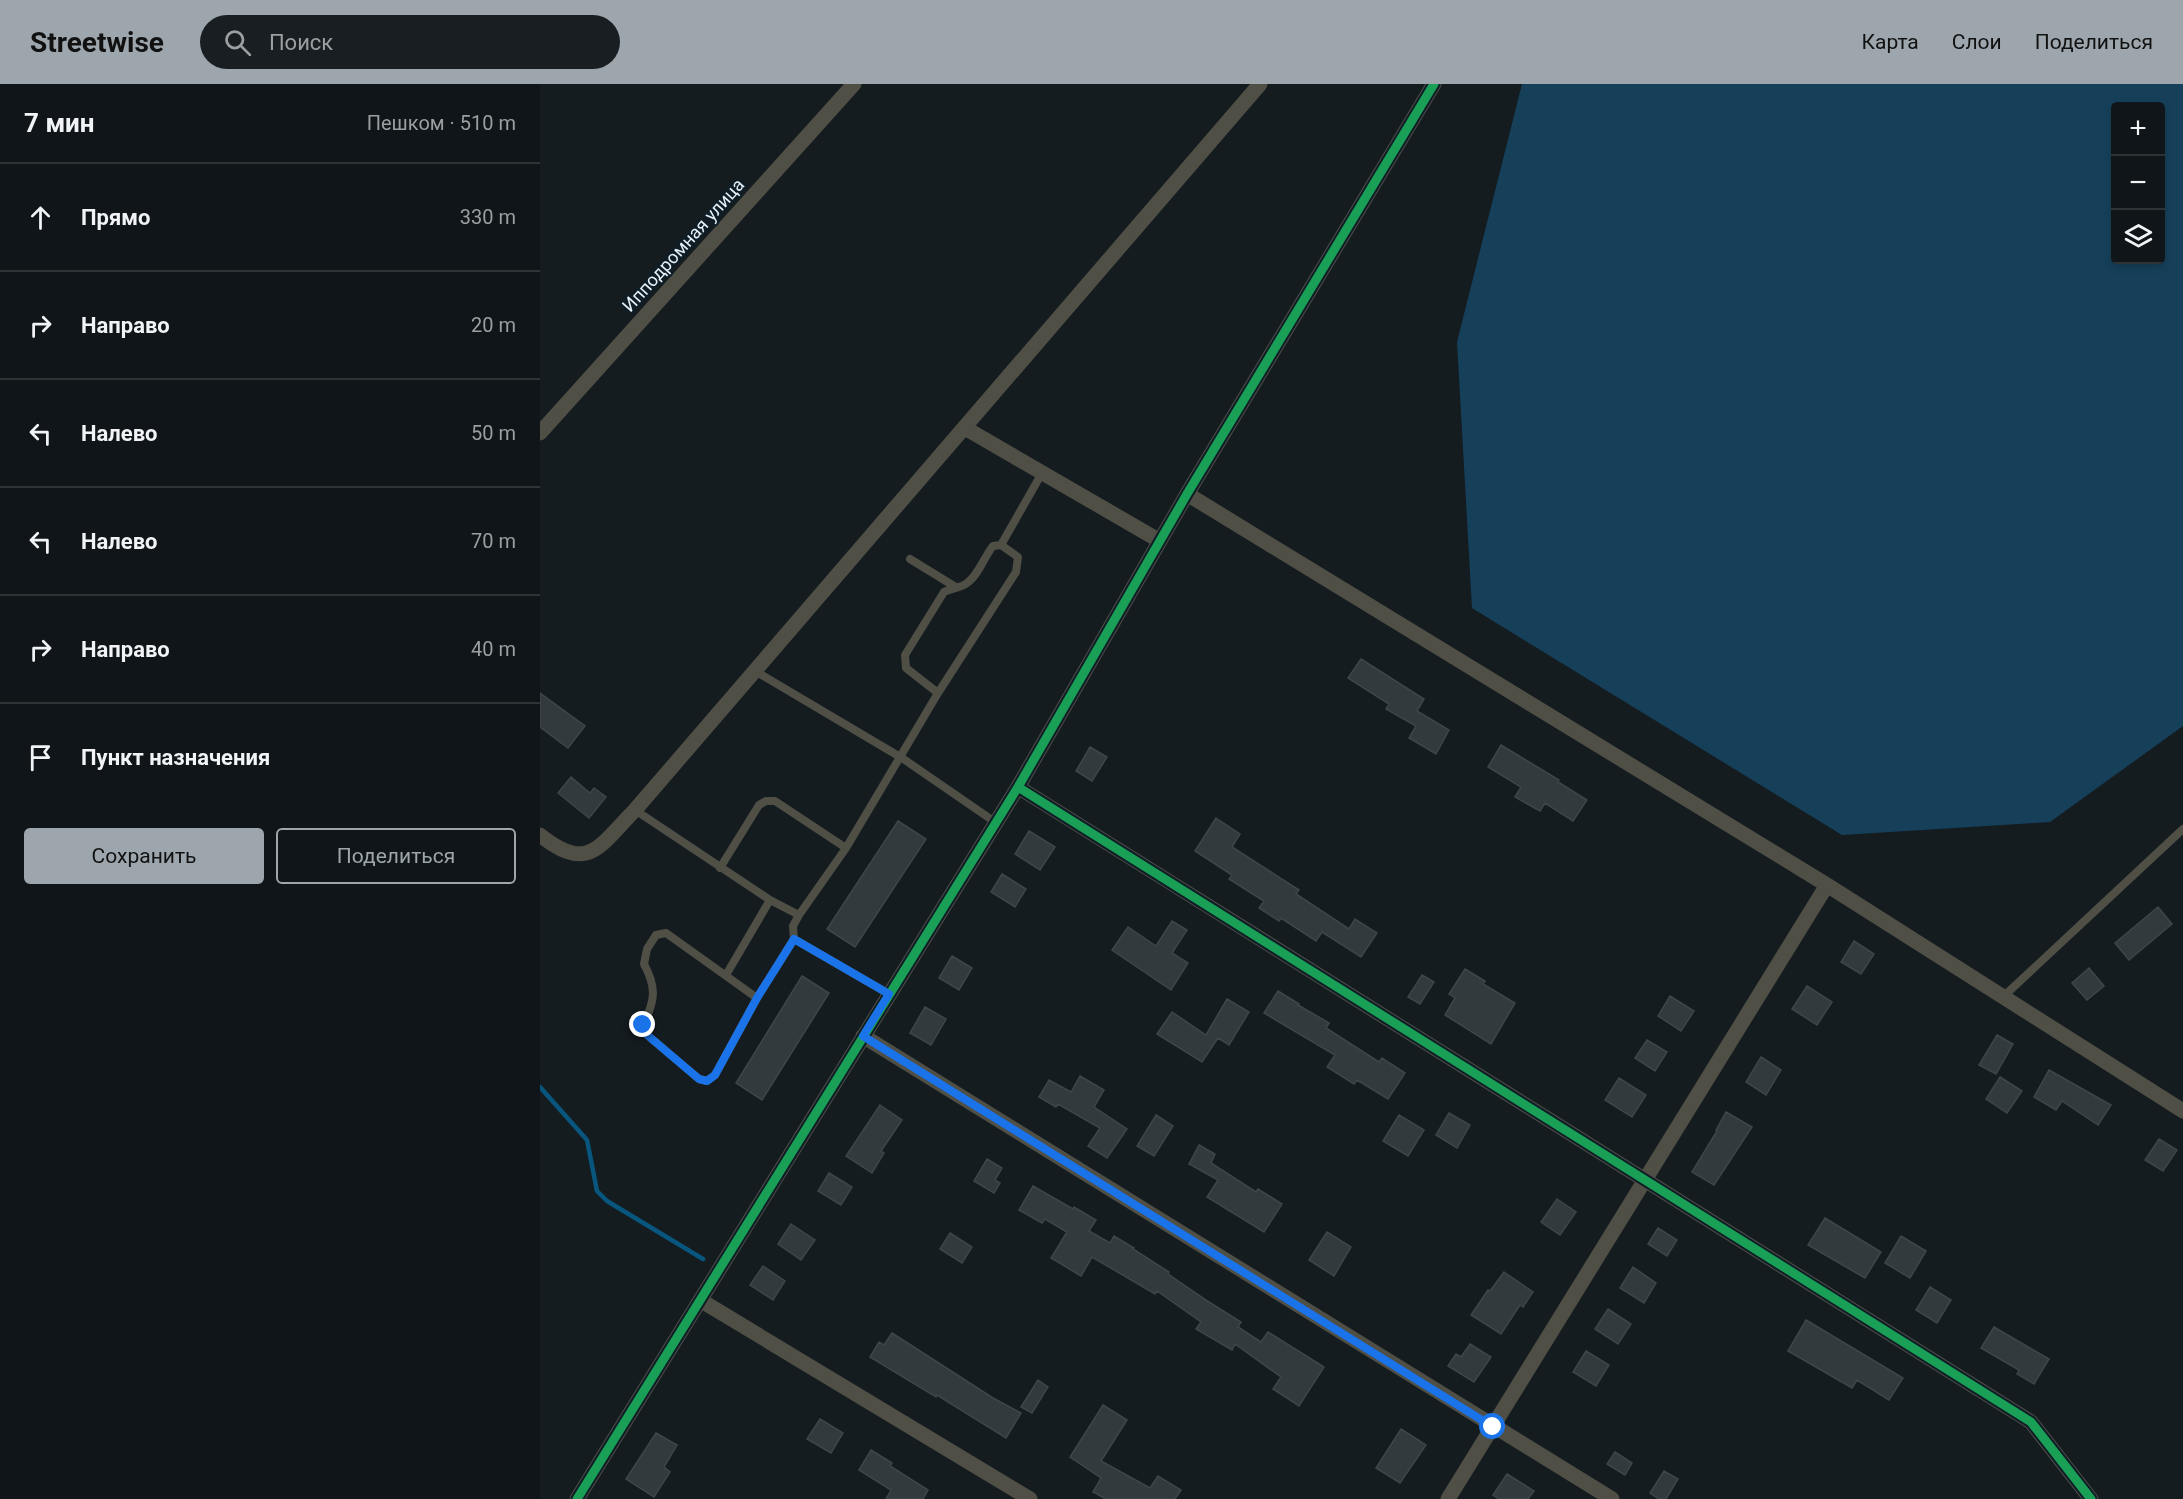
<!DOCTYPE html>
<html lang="ru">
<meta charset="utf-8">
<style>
:root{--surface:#0f1518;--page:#181e21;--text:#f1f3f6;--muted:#9b9fa2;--line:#2f3437;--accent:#9ca6ac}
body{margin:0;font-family:Roboto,sans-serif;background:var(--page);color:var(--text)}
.controls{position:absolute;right:18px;top:18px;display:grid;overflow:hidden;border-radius:6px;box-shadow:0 3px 9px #0003}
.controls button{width:54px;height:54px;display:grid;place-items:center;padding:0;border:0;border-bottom:2px solid var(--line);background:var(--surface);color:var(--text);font:30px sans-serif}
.stop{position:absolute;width:18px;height:18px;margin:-14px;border:4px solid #1a73e8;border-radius:50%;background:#fff}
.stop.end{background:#1a73e8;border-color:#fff;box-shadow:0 2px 6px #0008}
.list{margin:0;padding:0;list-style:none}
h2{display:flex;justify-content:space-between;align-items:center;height:78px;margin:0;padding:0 24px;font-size:26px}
h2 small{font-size:20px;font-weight:400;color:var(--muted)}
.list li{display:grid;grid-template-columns:39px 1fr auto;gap:18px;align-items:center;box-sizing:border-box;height:108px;padding:0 24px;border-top:2px solid var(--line)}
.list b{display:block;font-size:22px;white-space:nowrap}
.list em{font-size:20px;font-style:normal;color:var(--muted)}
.actions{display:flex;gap:12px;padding:18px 24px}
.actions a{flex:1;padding:14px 0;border:2px solid var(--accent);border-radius:6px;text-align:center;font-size:21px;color:var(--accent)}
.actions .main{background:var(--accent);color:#111}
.icon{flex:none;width:33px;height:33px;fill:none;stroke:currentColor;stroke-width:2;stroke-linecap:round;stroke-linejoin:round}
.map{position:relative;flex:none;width:1643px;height:1415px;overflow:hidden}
header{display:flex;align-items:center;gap:36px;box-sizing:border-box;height:84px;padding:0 30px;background:var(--accent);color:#111}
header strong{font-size:28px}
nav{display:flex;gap:33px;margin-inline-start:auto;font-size:21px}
.search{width:420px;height:54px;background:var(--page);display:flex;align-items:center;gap:15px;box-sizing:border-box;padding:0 21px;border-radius:33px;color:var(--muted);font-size:22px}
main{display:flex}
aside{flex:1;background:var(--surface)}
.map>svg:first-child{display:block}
</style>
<header>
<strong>Streetwise</strong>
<div class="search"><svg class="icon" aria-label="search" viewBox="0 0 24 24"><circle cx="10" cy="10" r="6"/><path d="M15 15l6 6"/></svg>Поиск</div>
<nav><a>Карта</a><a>Слои</a><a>Поделиться</a></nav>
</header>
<main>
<aside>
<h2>7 мин<small>Пешком · 510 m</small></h2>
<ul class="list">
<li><svg class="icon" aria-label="ahead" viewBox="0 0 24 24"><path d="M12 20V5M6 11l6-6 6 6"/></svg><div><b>Прямо</b></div><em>330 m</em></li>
<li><svg class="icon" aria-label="right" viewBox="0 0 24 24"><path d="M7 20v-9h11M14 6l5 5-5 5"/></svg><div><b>Направо</b></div><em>20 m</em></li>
<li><svg class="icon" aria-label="left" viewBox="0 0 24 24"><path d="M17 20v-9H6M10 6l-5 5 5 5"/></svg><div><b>Налево</b></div><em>50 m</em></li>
<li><svg class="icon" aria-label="left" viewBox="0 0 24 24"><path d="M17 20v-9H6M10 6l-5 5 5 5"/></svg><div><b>Налево</b></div><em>70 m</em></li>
<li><svg class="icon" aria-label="right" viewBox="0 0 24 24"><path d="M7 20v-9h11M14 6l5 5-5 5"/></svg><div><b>Направо</b></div><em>40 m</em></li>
<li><svg class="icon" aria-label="arrive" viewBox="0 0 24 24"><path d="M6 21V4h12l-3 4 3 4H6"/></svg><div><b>Пункт назначения</b></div></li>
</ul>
<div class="actions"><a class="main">Сохранить</a><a>Поделиться</a></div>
</aside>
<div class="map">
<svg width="1643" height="1415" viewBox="0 0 1643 1415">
<rect width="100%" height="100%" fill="#141c20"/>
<path fill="#16405a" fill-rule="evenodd" d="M982 0H1643V642L1510 738 1302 751 932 524 917 258ZM1576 22H1620V176H1576Z"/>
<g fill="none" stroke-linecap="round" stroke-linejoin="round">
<path stroke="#08567e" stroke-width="4.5" d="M0 1003 47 1056 57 1107 67 1117 163 1175"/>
</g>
<path fill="#323a3e" stroke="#3f464a" stroke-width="1.5" d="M821 575 884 615 877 627 909 646 896 670 869 654 876 642 846 625 849 620 808 594Z
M0 609 45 642 28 664 0 643Z
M961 661 1019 696 1018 698 1047 716 1033 737 1005 719 1000 727 975 713 981 703 948 683Z
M550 663 567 673 552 697 536 687Z
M31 693 50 709 54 704 66 713 49 734 18 709Z
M676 734 700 750 692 763 759 806 756 810 809 845 815 835 837 849 821 873 782 848 776 857 741 834 739 837 719 824 724 817 689 795 692 791 655 767Z
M358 737 386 755 315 863 287 845Z
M489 747 515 763 500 786 475 770Z
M462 790 486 805 475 823 451 808Z
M1618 823 1632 840 1589 876 1575 859Z
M632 837 647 846 632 869 648 879 631 906 572 866 588 843 616 862Z
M1314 857 1334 870 1321 890 1301 878Z
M412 872 432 884 419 906 399 894Z
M1549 884 1564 902 1547 916 1532 899Z
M925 885 945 897 943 900 975 919 951 960 905 931 915 914 909 910Z
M882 891 894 898 880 920 868 913Z
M262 892 289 909 222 1016 196 999Z
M1267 902 1292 918 1277 941 1252 925Z
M738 907 759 920 758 921 789 939 786 944 839 978 842 974 865 989 848 1015 817 996 814 1000 787 983 795 971 724 929Z
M1130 912 1154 927 1141 947 1118 932Z
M687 915 709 928 689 961 678 954 662 978 617 950 632 928 666 951Z
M385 923 406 935 391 961 370 949Z
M1457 951 1473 960 1456 990 1439 981Z
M1107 956 1127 968 1115 987 1095 974Z
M1221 973 1241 986 1226 1011 1206 998Z
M1509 986 1571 1021 1558 1041 1522 1017 1516 1026 1494 1013Z
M540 992 564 1006 554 1023 587 1045 567 1074 548 1062 560 1044 518 1020 516 1023 499 1013 509 996 531 1008Z
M1460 993 1482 1007 1467 1029 1446 1015Z
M1079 994 1106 1011 1092 1033 1065 1016Z
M340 1021 362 1036 341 1067 344 1069 332 1089 306 1072Z
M1186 1028 1212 1043 1174 1101 1152 1088 1177 1047 1176 1046Z
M909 1029 930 1041 917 1064 896 1051Z
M616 1031 633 1042 614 1072 597 1062Z
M859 1031 884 1046 868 1072 843 1057Z
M1619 1055 1637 1066 1623 1087 1605 1076Z
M659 1061 675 1070 671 1079 716 1108 718 1105 742 1120 724 1148 667 1113 678 1096 649 1080Z
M447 1075 462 1084 455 1096 460 1099 454 1109 434 1097Z
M289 1089 312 1103 301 1121 278 1107Z
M493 1102 533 1125 534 1123 556 1136 549 1147 570 1159 574 1152 594 1164 593 1165 629 1188 628 1190 669 1218 701 1238 698 1243 721 1258 728 1248 784 1283 759 1322 733 1305 741 1293 695 1260 692 1266 656 1245 661 1238 617 1207 615 1210 552 1173 541 1192 511 1174 527 1148 505 1135 502 1139 479 1126Z
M1017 1115 1036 1128 1020 1151 1001 1138Z
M1285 1134 1341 1168 1325 1194 1268 1161Z
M251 1140 275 1156 261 1176 238 1160Z
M1118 1144 1137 1156 1127 1172 1108 1160Z
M787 1148 811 1163 794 1192 769 1176Z
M410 1149 432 1163 422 1179 400 1165Z
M1361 1152 1386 1167 1370 1194 1345 1179Z
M223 1182 245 1197 233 1216 210 1201Z
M1093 1183 1116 1199 1104 1219 1080 1204Z
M964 1188 993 1208 983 1223 980 1221 961 1250 931 1231 948 1206 950 1207Z
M1390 1203 1411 1216 1397 1239 1376 1226Z
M1068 1225 1091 1240 1078 1260 1055 1245Z
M1266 1236 1363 1294 1349 1316 1317 1296 1312 1304 1248 1267Z
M1454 1243 1509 1275 1494 1300 1477 1290 1479 1286 1441 1264Z
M352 1249 453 1314 481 1329 466 1354 397 1311 396 1313 330 1273 339 1258 344 1261Z
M930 1260 951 1273 934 1298 908 1282 916 1270 921 1273Z
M1046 1267 1069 1281 1056 1302 1033 1288Z
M498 1296 508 1303 492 1329 481 1323Z
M563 1321 587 1336 561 1377 610 1404 618 1392 641 1406 635 1415H566L553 1408 561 1394 530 1373Z
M280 1335 303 1349 291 1369 267 1355Z
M861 1345 886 1361 860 1399 836 1384Z
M116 1349 137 1361 124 1383 130 1388 114 1413 86 1395Z
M331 1366 352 1379 350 1382 388 1406 383 1415H346L351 1406 319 1386Z
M1075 1368 1092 1379 1085 1391 1067 1380Z
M1124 1387 1138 1395 1126 1415H1119L1110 1409Z
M967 1390 994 1407 988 1415H959L953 1411Z"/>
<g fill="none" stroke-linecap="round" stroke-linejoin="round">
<path stroke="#504f46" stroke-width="8" d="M370 475 414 502
M215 587 362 674 455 738
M398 609 366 584 365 571 404 508C411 504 421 504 427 499 438 492 444 473 453 462L461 461
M95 726 230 816 186 891
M180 784 219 721 226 717H235L306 764
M230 816 259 831
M254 855 253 842 259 831 306 764 398 609 476 488 478 473 461 461 502 389
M1464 912 1643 745
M217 914 126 849 116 851 107 865 104 880C117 904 115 917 103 941L106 950 159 995 167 997 175 991 217 914 254 855 349 910"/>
<path stroke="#504f46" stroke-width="15" d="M425 344 620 457
M0 349 314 0
M647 410 1287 801 1643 1027
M478 703 1491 1338 1551 1415
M0 751C49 790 59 762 95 726L720 0
M323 952 1072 1415
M160 1216 490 1415
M37 1415 478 703 647 410 894 0
M908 1415 1287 801"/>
<defs>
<path id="cycleway" d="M478 703 1491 1338 1551 1415
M37 1415 478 703 647 410 894 0"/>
</defs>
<use href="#cycleway" stroke="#0e1d26" stroke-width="13"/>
<use href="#cycleway" stroke="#1a9f57" stroke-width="9"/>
</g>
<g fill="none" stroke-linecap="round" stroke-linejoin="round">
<path stroke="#1a73e8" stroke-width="8" d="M103 941 106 950 159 995 167 997 175 991 217 914 254 855 349 910 323 952 953 1343"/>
</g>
<g text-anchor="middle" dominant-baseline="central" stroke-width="4.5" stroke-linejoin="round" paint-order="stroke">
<g font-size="18" fill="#e6f0f7" stroke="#0e1d26">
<text transform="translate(143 161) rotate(-48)">Ипподромная улица</text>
</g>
</g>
</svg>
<div class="controls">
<button>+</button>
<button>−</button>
<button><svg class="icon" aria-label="layers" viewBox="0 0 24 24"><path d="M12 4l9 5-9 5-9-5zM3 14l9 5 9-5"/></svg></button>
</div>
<div class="stop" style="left:953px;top:1343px"></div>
<div class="stop end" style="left:103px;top:941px"></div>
</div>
</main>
